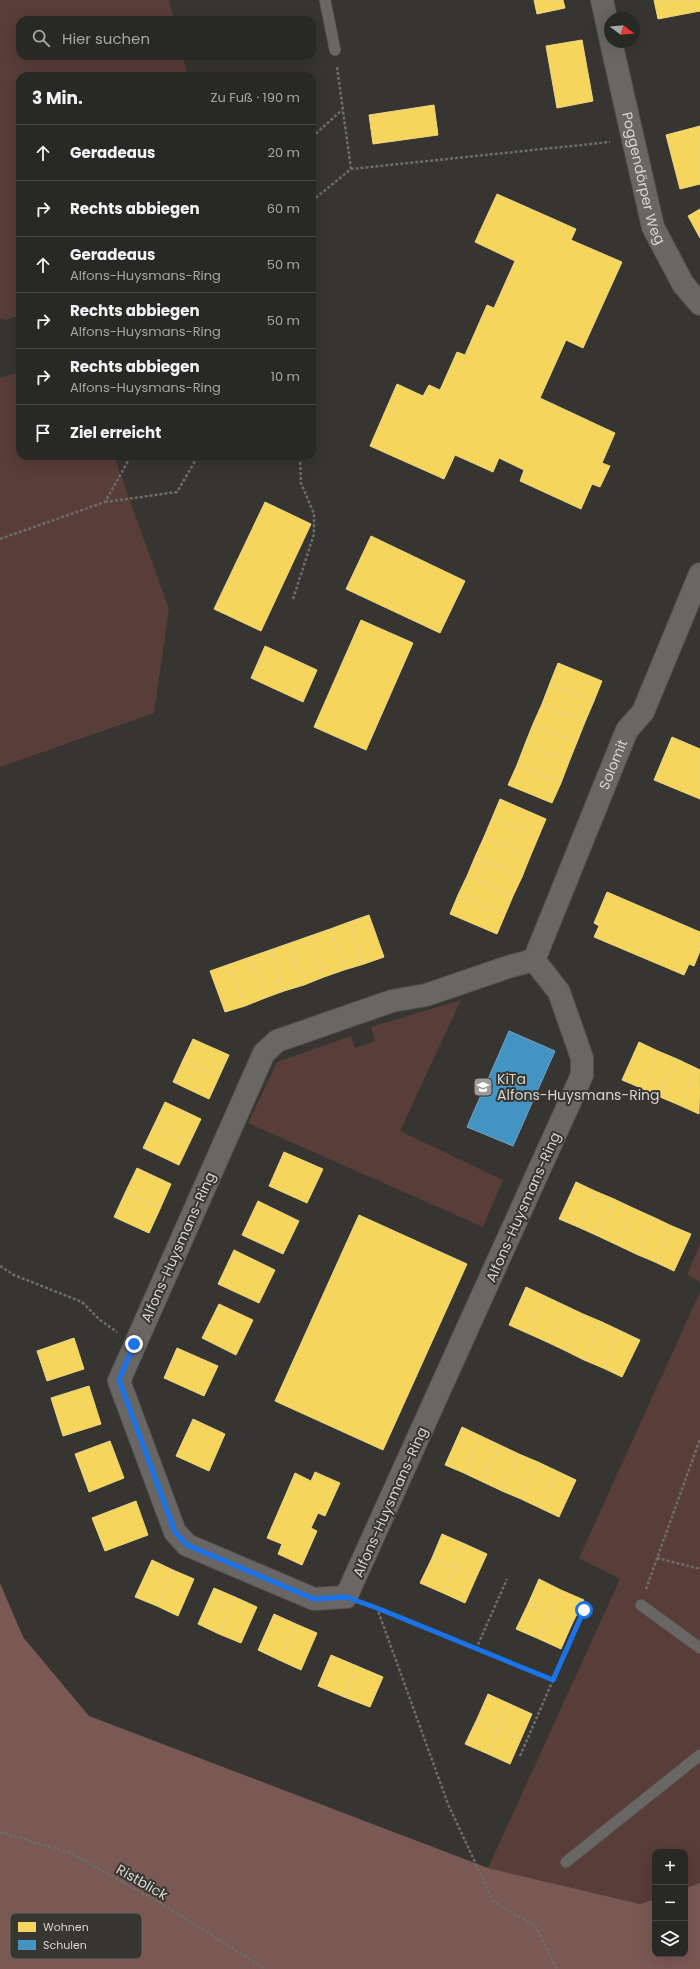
<!DOCTYPE html>
<html lang="de">
<meta charset="utf-8">
<style>
:root{--surface:#282825;--page:#30302d;--text:#f1f3f6;--muted:#a5a6a7;--line:#444442}
body{margin:0;font-family:Poppins,sans-serif;background:var(--page);color:var(--text)}
.controls{position:absolute;right:12px;bottom:12px;display:grid;overflow:hidden;border-radius:8px;box-shadow:0 4px 16px #0002}
.controls button{width:36px;height:36px;display:grid;place-items:center;padding:0;border:0;border-bottom:1px solid var(--line);background:var(--surface);color:var(--text);font:20px sans-serif}
.compass{position:absolute;left:604px;top:12px;width:36px;height:36px;border-radius:50%;background:var(--surface);box-shadow:0 4px 16px #0002;rotate:106deg}
.stop{position:absolute;width:12px;height:12px;margin:-9px;border:3px solid #1a73e8;border-radius:50%;background:#fff}
.stop.end{background:#1a73e8;border-color:#fff;box-shadow:0 1px 4px #0008}
.list{margin:0;padding:0;list-style:none}
h2{display:flex;justify-content:space-between;align-items:center;height:52px;margin:0;padding:0 16px;font-size:17px}
h2 small{font-size:13px;font-weight:400;color:var(--muted)}
.list li{display:grid;grid-template-columns:26px 1fr auto;gap:12px;align-items:center;box-sizing:border-box;height:56px;padding:0 16px;border-top:1px solid var(--line)}
.list b{display:block;font-size:15px;white-space:nowrap}
.list p{margin:0;font-size:13px;white-space:nowrap;color:var(--muted)}
.list em{font-size:13px;font-style:normal;color:var(--muted)}
.icon{flex:none;width:22px;height:22px;fill:none;stroke:currentColor;stroke-width:2;stroke-linecap:round;stroke-linejoin:round}
.map{position:relative;flex:none;width:700px;height:1969px;overflow:hidden}
.search{position:absolute;background:var(--surface);box-shadow:0 4px 16px #0002;left:16px;top:16px;width:300px;height:44px;display:flex;align-items:center;gap:10px;box-sizing:border-box;padding:0 14px;border-radius:12px;color:var(--muted);font-size:15px}
.panel{position:absolute;background:var(--surface);box-shadow:0 4px 16px #0002;left:16px;top:72px;width:300px;height:388px;border-radius:12px}
.map>svg:first-child{display:block}
</style>
<div class="map">
<svg width="700" height="1969" viewBox="0 0 700 1969">
<rect width="100%" height="100%" fill="#363531"/>
<path fill="#583d39" d="M0 0H169L174 20H20V56H183L187 76H20V315L6 320 0 318Z
M20 372V456H114L169 609 154 713 0 767V378Z
M461 1000 400 1131 503 1180 483 1227 248 1123 277 1062 351 1036 355 1048 375 1041 371 1027Z
M700 1244V1282L687 1275Z
M700 1292V1883L685 1888V1852H655V1899L640 1904 488 1868 620 1579 579 1558Z"/>
<path fill="#7a5854" d="M0 1583 23 1637 89 1716 488 1868 640 1904 655 1899V1954H685V1888L700 1883V1969H0Z"/>
<path fill="#f6d55c" stroke="#ecd57f" d="M534 0H563L565 8 537 14Z
M654 0H700V11L658 19Z
M582 40 593 101 557 108 546 46Z
M434 105 438 135 373 144 369 115Z
M700 126V184L680 189 666 135Z
M497 194 576 229 571 240 622 262 583 348 566 340 540 398 615 433 602 463 610 466 600 487 592 484 581 509 520 481 524 470 499 458 493 472 455 455 444 479 370 446 397 384 423 396 429 385 440 390 457 352 465 355 487 305 494 308 515 261 475 242Z
M700 209V238L688 216Z
M265 502 311 524 261 631 214 609Z
M371 536 465 581 440 633 346 589Z
M361 620 413 643 366 750 314 727Z
M265 646 317 670 303 702 251 678Z
M558 663 602 681 594 701 550 683Z
M550 683 594 701 585 722 542 704Z
M542 704 585 722 577 742 533 724Z
M533 724 577 742 569 762 525 744Z
M672 737 700 749V799L654 780Z
M525 744 569 762 561 783 517 765Z
M517 765 561 783 552 803 508 785Z
M500 799 546 819 538 838 492 818Z
M492 818 538 838 530 857 484 837Z
M484 837 530 857 522 877 475 857Z
M475 857 522 877 513 896 467 876Z
M467 876 513 896 505 915 458 895Z
M607 892 700 932V951L694 966 689 964 684 975 594 937 599 926 594 923Z
M458 895 505 915 497 934 450 914Z
M369 915 384 957 364 964 349 922Z
M349 922 364 964 344 970 330 929Z
M330 929 344 970 324 977 310 936Z
M310 936 324 977 304 985 290 943Z
M290 943 304 985 284 991 270 950Z
M270 950 284 991 265 998 250 957Z
M250 957 265 998 245 1006 230 964Z
M230 964 245 1006 225 1012 210 971Z
M193 1039 229 1055 219 1077 183 1060Z
M639 1042 658 1051 641 1088 622 1080Z
M658 1051 677 1059 660 1097 641 1088Z
M677 1059 696 1068 679 1105 660 1097Z
M183 1060 219 1077 209 1099 173 1082Z
M696 1068 700 1070 699 1114 679 1105Z
M165 1102 201 1119 190 1142 154 1125Z
M154 1125 190 1142 179 1165 143 1148Z
M284 1152 323 1169 307 1203 269 1186Z
M137 1168 171 1184 160 1209 125 1193Z
M576 1182 595 1191 578 1227 559 1219Z
M595 1191 614 1199 598 1236 578 1227Z
M125 1193 160 1209 149 1233 114 1217Z
M614 1199 633 1208 617 1245 598 1236Z
M258 1201 299 1221 283 1254 242 1235Z
M633 1208 653 1217 636 1254 617 1245Z
M359 1215 467 1264 383 1450 275 1401Z
M653 1217 672 1226 655 1262 636 1254Z
M672 1226 691 1234 674 1271 655 1262Z
M234 1250 275 1270 259 1303 218 1284Z
M526 1287 545 1296 527 1333 509 1325Z
M545 1296 564 1305 547 1342 527 1333Z
M219 1304 253 1320 236 1355 202 1338Z
M564 1305 583 1314 566 1351 547 1342Z
M583 1314 602 1322 584 1360 566 1351Z
M602 1322 621 1331 603 1368 584 1360Z
M621 1331 640 1340 622 1377 603 1368Z
M74 1338 84 1369 47 1381 37 1351Z
M177 1348 218 1366 204 1396 164 1378Z
M89 1386 101 1424 63 1436 51 1398Z
M193 1419 225 1434 209 1471 176 1456Z
M462 1427 481 1436 464 1473 445 1465Z
M481 1436 500 1445 483 1482 464 1473Z
M110 1441 124 1478 89 1492 75 1454Z
M500 1445 519 1454 502 1491 483 1482Z
M519 1454 538 1462 521 1499 502 1491Z
M538 1462 557 1471 540 1508 521 1499Z
M557 1471 576 1480 559 1517 540 1508Z
M315 1472 340 1483 325 1516 318 1513 311 1528 317 1531 302 1565 278 1554 282 1544 267 1538 295 1473 311 1481Z
M136 1501 148 1535 105 1551 92 1518Z
M442 1534 465 1544 454 1568 432 1558Z
M465 1544 487 1554 476 1578 454 1568Z
M432 1558 454 1568 443 1593 420 1583Z
M152 1560 173 1570 157 1606 135 1597Z
M454 1568 476 1578 465 1603 443 1593Z
M173 1570 194 1579 178 1616 157 1606Z
M539 1579 561 1590 550 1614 528 1604Z
M214 1588 235 1597 219 1634 198 1624Z
M561 1590 584 1600 572 1624 550 1614Z
M235 1597 257 1607 241 1643 219 1634Z
M528 1604 550 1614 539 1639 516 1629Z
M274 1614 296 1624 279 1660 258 1650Z
M550 1614 572 1624 561 1649 539 1639Z
M296 1624 317 1633 301 1670 279 1660Z
M331 1655 357 1666 344 1697 318 1686Z
M357 1666 383 1677 370 1707 344 1697Z
M488 1694 510 1704 499 1729 477 1719Z
M510 1704 532 1714 521 1739 499 1729Z
M477 1719 499 1729 488 1754 465 1744Z
M499 1729 521 1739 510 1764 488 1754Z"/>
<path fill="#4393c3" stroke="#6fa6c7" d="M509 1031 555 1051 513 1146 467 1127Z"/>
<g fill="none" stroke-linecap="round" stroke-linejoin="round">
<defs>
<path id="lane" d="M325 0 335 50
M641 1605 700 1648
M566 1862 700 1755"/>
<g id="street">
<path d="M602 0 610 37"/>
<path id="s1" d="M611 42 653 227 683 284 700 304"/>
<path d="M534 960 559 992 582 1058V1075L346 1597 314 1599 187 1545 175 1532 119 1381 264 1053 277 1041 392 1001 426 995 508 967Z"/>
<path id="s2" d="M534 960 627 730 643 712 700 574"/>
</g>
</defs>
<use href="#lane" stroke="#52514d" stroke-width="12"/>
<use href="#street" stroke="#52514d" stroke-width="24"/>
<path stroke="#6c6c6a" stroke-width="2.5" stroke-dasharray="3 2" stroke-linecap="butt" d="M337 67 351 169
M312 137 342 110
M312 201 351 169 610 142
M105 502 177 492 198 456
M0 539 105 502 131 456
M293 599 314 534V514L301 483 300 456
M0 1266 14 1275 82 1302 100 1320 117 1332
M657 1558 700 1569
M646 1589 700 1439
M367 1604 377 1608 448 1804 493 1901 536 1927 557 1969
M377 1608 553 1680 584 1610
M476 1649 507 1579
M520 1756 553 1680
M0 1832 71 1853 167 1907 265 1969"/>
<use href="#lane" stroke="#686765" stroke-width="11"/>
<use href="#street" stroke="#686765" stroke-width="22"/>
</g>
<g fill="none" stroke-linecap="round" stroke-linejoin="round">
<path stroke="#1a73e8" stroke-width="5" d="M134 1344 119 1380 175 1532 187 1545 314 1599 346 1597 377 1608 553 1680 584 1610"/>
</g>
<defs>
<symbol id="school-square" viewBox="-11 -11 22 22"><rect x="-9" y="-9" width="18" height="18" rx="4" fill="#9d9c98" stroke="#373630"/><path d="M0-5L7-2L0 1L-7-2ZM-4 1L0 2.5L4 1V4Q0 6-4 4Z" fill="#fff"/></symbol>
</defs>
<g fill-rule="evenodd">
<use href="#school-square" x="472" y="1076" width="22" height="22"/>
</g>
<g text-anchor="middle" dominant-baseline="central" stroke-width="4" stroke-linejoin="round" paint-order="stroke">
<g font-size="14" fill="#d5d4d0" stroke="#373630">
<text stroke="none"><textPath href="#s1" startOffset="140">Poggendörper Weg</textPath></text>
<text stroke="none"><textPath href="#s2" startOffset="211">Solomit</textPath></text>
<text transform="translate(523 1207) rotate(-66)">Alfons-Huysmans-Ring</text>
<text transform="translate(178 1247) rotate(-66)">Alfons-Huysmans-Ring</text>
<text transform="translate(390 1502) rotate(-66)">Alfons-Huysmans-Ring</text>
<text transform="translate(142 1882) rotate(30)">Ristblick</text>
</g>
<g font-size="14" fill="#d5d4d0" stroke="#373630" text-anchor="start">
<text x="497" y="1079">KiTa<tspan x="497" dy="16">Alfons-Huysmans-Ring</tspan></text>
</g>
</g>
<rect x="10" y="1913" width="132" height="46" rx="6" fill="#373630" stroke="#666560" stroke-width="1"/>
<rect x="18" y="1922" width="18" height="10" fill="#f6d55c"/>
<rect x="18" y="1940" width="18" height="10" fill="#4393c3"/>
<g font-size="11" fill="#d5d4d0">
<text x="43" y="1931">Wohnen</text>
<text x="43" y="1949">Schulen</text>
</g>
</svg>
<div class="controls">
<button>+</button>
<button>−</button>
<button><svg class="icon" aria-label="layers" viewBox="0 0 24 24"><path d="M12 4l9 5-9 5-9-5zM3 14l9 5 9-5"/></svg></button>
</div>
<svg class="compass" viewBox="-18 -18 36 36"><path d="M0-13l5 13h-10z" fill="#e53935"/><path d="M0 13l5-13h-10z" fill="#a5a6a7"/></svg>
<div class="stop" style="left:584px;top:1610px"></div>
<div class="stop end" style="left:134px;top:1344px"></div>
<div class="search"><svg class="icon" aria-label="search" viewBox="0 0 24 24"><circle cx="10" cy="10" r="6"/><path d="M15 15l6 6"/></svg>Hier suchen</div>
<section class="panel">
<h2>3 Min.<small>Zu Fuß · 190 m</small></h2>
<ul class="list">
<li><svg class="icon" aria-label="ahead" viewBox="0 0 24 24"><path d="M12 20V5M6 11l6-6 6 6"/></svg><div><b>Geradeaus</b></div><em>20 m</em></li>
<li><svg class="icon" aria-label="right" viewBox="0 0 24 24"><path d="M7 20v-9h11M14 6l5 5-5 5"/></svg><div><b>Rechts abbiegen</b></div><em>60 m</em></li>
<li><svg class="icon" aria-label="ahead" viewBox="0 0 24 24"><path d="M12 20V5M6 11l6-6 6 6"/></svg><div><b>Geradeaus</b><p>Alfons-Huysmans-Ring</p></div><em>50 m</em></li>
<li><svg class="icon" aria-label="right" viewBox="0 0 24 24"><path d="M7 20v-9h11M14 6l5 5-5 5"/></svg><div><b>Rechts abbiegen</b><p>Alfons-Huysmans-Ring</p></div><em>50 m</em></li>
<li><svg class="icon" aria-label="right" viewBox="0 0 24 24"><path d="M7 20v-9h11M14 6l5 5-5 5"/></svg><div><b>Rechts abbiegen</b><p>Alfons-Huysmans-Ring</p></div><em>10 m</em></li>
<li><svg class="icon" aria-label="arrive" viewBox="0 0 24 24"><path d="M6 21V4h12l-3 4 3 4H6"/></svg><div><b>Ziel erreicht</b></div></li>
</ul>
</section>
</div>
